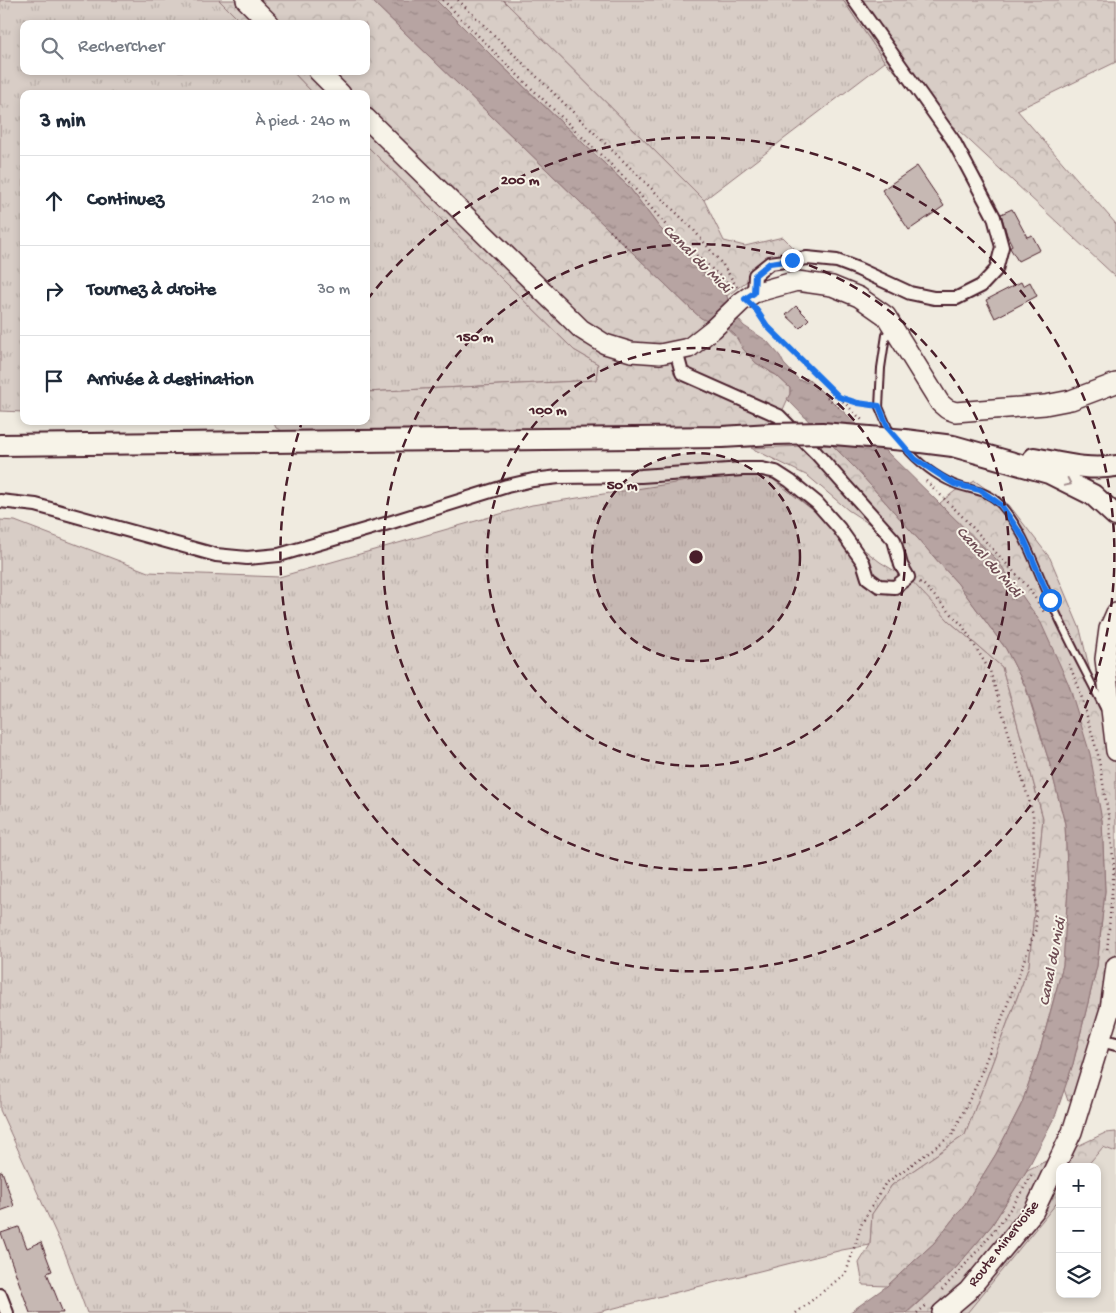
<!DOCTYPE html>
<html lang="fr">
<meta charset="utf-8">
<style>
:root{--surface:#fff;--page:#f6f6f7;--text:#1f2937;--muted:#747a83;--line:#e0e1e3}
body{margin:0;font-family:"Gochi Hand",sans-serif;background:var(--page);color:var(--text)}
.controls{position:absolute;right:15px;bottom:15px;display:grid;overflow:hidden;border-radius:10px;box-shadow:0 2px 8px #0003}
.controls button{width:45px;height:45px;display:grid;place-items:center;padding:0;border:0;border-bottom:1px solid var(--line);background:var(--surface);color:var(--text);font:25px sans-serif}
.stop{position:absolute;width:15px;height:15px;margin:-11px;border:4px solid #1a73e8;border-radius:50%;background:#fff}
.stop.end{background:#1a73e8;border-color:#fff;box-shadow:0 1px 5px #0008}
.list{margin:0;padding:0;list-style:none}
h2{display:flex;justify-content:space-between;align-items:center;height:65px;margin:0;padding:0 20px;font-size:21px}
h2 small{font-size:16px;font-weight:400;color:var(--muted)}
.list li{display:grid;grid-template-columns:32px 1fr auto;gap:15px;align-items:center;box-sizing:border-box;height:90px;padding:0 20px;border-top:1px solid var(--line)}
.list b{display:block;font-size:19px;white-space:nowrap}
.list em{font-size:16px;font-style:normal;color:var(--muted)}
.icon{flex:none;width:28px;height:28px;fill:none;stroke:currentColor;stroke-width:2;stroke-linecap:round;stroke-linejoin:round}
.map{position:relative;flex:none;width:1116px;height:1313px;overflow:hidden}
.search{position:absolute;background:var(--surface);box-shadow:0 2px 8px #0003;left:20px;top:20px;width:350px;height:55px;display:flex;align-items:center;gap:12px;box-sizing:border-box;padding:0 18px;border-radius:10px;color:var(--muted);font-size:19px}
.panel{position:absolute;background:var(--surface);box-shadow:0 2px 8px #0003;left:20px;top:90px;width:350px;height:335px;border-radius:10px}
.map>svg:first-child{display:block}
</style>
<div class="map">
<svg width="1116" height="1313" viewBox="0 0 1116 1313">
<defs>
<pattern id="grass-tufts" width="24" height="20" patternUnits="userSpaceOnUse" patternTransform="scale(1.25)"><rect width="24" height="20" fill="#d8cdc6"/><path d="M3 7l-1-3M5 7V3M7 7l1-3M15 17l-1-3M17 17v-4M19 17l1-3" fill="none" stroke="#bbb0aa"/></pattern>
<pattern id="forest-crowns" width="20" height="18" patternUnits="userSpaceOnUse" patternTransform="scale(1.25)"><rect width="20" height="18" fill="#d8cdc6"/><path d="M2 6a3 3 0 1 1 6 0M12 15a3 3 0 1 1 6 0" fill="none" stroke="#bbb0aa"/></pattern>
<pattern id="water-ripples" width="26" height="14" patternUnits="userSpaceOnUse" patternTransform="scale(1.25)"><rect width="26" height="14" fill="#b7a4a2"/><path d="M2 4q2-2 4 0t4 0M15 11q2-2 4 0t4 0" fill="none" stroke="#978584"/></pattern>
</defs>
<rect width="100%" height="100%" fill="#f0ebe0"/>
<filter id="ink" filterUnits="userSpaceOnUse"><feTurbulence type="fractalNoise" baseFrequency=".02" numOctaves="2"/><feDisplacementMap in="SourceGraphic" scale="10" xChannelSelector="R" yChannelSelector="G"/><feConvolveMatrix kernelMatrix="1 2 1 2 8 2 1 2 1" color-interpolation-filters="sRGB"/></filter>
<g filter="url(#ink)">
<path fill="#e3dcd2" d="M1103 1147 1116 1152V1313H967L1060 1199V1294H1097V1167H1086Z"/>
<path fill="url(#grass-tufts)" stroke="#917678" d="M0 0H219L243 24H24V71H292L314 94H24V412L0 411Z
M503 0H843L885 62 704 200Z
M366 145 574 350 598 364 597 380 366 392Z
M727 475 770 477 880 562 916 584 949 621 1002 667 1043 818 1029 966 965 1135 892 1185 872 1214 870 1245 842 1250 595 1313H87L65 1253 0 1110V520L15 521 148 572 279 577 532 505Z"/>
<path fill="url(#forest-crowns)" stroke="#917678" d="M219 0H371L693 311 701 318 715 316 771 373 776 375 790 388V394L772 434 305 441 276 428 273 421H366V392L596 380 598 364 574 350 366 145V94H314L292 71H366V24H243Z
M436 0H503L704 200 724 241 745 246 783 237 794 248 792 260 755 275 727 296 659 227 629 187 496 60Z
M843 0H1116V62L1017 110 1116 224V277L885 62Z
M832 445 856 469 958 584 1006 649 1025 686 1049 761 1065 824 1068 888 1063 965 1040 1050 1022 1103 996 1154 965 1204 934 1243 887 1286 863 1285 859 1263 870 1245 872 1214 892 1185 965 1135 1029 966 1043 818 1002 667 949 621 908 577 894 540 848 510 808 476 751 448Z
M975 481 1009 505 1050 558 1080 629 1097 701 1113 724 1116 751V966L1085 1091 1068 1101 1064 1089 1073 1064 1097 966 1105 891 1102 820 940 503 955 491Z
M1116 1132V1152L1103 1147 1086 1167H1060V1199L967 1313H907L954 1270 992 1225 1027 1170 1105 1133Z"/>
<path fill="url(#water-ripples)" stroke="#8b6f72" d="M371 0H436L496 60 629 187 659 227 727 296 728 300 727 306 744 326 767 341 780 356 784 364 799 380H803L806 378 809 380 885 450 998 561 1041 623 1069 685 1090 754 1102 820 1105 891 1097 966 1073 1064 1056 1114 1027 1170 992 1225 954 1270 906 1313H849L887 1286 934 1243 965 1204 996 1154 1022 1103 1040 1050 1063 965 1068 888 1065 824 1050 765 1027 690 1006 649 958 584 856 469 787 399 790 394V388L776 375 756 363 743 349 735 335 715 317 707 321 701 318 693 311Z"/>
<path fill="#c6b8b3" stroke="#4a1f2b" d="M917 166 944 206 909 230 882 190Z
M1012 209 1027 237 1032 235 1040 250 1018 261 1010 248 1012 245 1007 235 1001 214Z
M1021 282 1023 286 1030 282 1037 296 995 318 986 300Z
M796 306 809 319 800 328 786 315Z
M2 1171 14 1206 0 1211V1172Z
M19 1227 27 1248 41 1242 52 1271 47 1273 63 1313H30L1 1233Z"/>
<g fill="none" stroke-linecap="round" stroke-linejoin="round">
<defs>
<path id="lane" d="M892 328 886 335 881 368 879 407 888 428 893 434
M903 445C916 460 935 476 954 484 971 491 987 489 1001 505 1025 532 1035 567 1050 599 1066 636 1086 672 1104 708"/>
<path id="street" d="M754 293 755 275 770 263 807 258 837 261 858 269 910 293 934 298H957L981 286 996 270 1002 247 994 217 953 140 854 0
M0 501 36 505 216 555 247 558 279 555 392 522 507 486 533 480 559 477 641 476 743 469H762L776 472 790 481 817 503 839 528 863 562 868 578 879 586 895 587 908 577 901 565 894 540 816 453 779 416 682 373 676 351
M1101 1040 1116 1044
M0 1295 7 1313"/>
<path id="secondary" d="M246 0 270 24
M318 71 341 94
M366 118 581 329 605 344 631 352 660 354 689 348 713 329 741 302 754 293 797 281 832 286 859 297 886 316 940 403 947 409 955 412 1045 405 1071 400 1116 383
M1116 613 1109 629 1105 659 1116 751
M942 1313 968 1291 1034 1211 1072 1132 1110 1009 1116 966"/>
<path id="primary" d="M0 445 722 437 772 434
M953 446 1049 473 1093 495 1116 516
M1034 458C1061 463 1088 471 1116 466"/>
</defs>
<use href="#lane" stroke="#4a1f2b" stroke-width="10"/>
<use href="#street" stroke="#4a1f2b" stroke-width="16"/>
<use href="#secondary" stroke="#4a1f2b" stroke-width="22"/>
<use href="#primary" stroke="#4a1f2b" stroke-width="24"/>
<path stroke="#4a1f2b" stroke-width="2.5" stroke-dasharray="1 4" stroke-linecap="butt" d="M443 0 502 60 629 182 681 243 701 259 733 288
M458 0 692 228 723 265 737 287
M610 231 629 249
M757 311 767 326 862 420
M827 397 839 407
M840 397 869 405
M926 481 961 515 1028 587 1044 612
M1069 664 1079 688 1098 755 1109 818 1114 868 1107 952
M942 1290C975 1254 1009 1217 1032 1174
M796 1313 846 1273 862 1223 885 1184 952 1135 977 1084 1036 929 1033 814 990 671 962 625 923 584 919 582
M917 1313 928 1304"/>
<use href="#lane" stroke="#f7f3e8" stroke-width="6"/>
<use href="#street" stroke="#f7f3e8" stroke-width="12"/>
<use href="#secondary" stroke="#f7f3e8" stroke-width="19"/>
<use href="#primary" stroke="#f7f3e8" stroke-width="20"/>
<defs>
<path id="primary-bridge" d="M772 434 822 433 905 440 953 446"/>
</defs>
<use href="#primary-bridge" stroke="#4a1f2b" stroke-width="24" stroke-linecap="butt"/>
<use href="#primary-bridge" stroke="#f7f3e8" stroke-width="20"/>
</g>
<defs><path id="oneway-chevron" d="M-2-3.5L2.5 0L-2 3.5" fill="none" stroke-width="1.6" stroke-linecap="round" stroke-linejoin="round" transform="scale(1.25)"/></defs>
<use stroke="#a0898a" href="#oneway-chevron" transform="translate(1068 483) rotate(26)"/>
</g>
<g fill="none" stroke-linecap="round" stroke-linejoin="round" filter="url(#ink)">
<path stroke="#1a73e8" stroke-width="6" d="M792 260 770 263 755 275 754 293 745 299 755 308 767 326 839 397 858 403 879 406 888 428 915 459 954 484 980 490 1001 505 1024 539 1050 600"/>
</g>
<circle cx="696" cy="557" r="104" fill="#4a1f2b" fill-opacity=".12"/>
<g fill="none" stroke="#4a1f2b" stroke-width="2.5" stroke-dasharray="9 6">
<circle cx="696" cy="557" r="104"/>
<circle cx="696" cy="557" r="209"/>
<circle cx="696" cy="557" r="313"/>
<path d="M367 300A417 417 0 1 1 301 425"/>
</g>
<g text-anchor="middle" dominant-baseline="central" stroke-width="4" stroke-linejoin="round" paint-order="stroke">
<g font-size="15" fill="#4a1f2b" stroke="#f7f3e8">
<text transform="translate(1004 1244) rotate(-52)">Route Minervoise</text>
</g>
<g font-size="16" font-style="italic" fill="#704e55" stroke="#f7f3e8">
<text transform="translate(696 260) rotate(45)">Canal du Midi</text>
<text transform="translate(988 563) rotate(48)">Canal du Midi</text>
<text transform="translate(1054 962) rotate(-79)">Canal du Midi</text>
</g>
</g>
<circle cx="696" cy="557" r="8" fill="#4a1f2b" stroke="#f7f3e8" stroke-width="2.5"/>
<g font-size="15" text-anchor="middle" font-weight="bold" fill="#4a1f2b" stroke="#f7f3e8" stroke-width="4" stroke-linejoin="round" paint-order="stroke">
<text x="520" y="184">200 m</text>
<text x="475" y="341">150 m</text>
<text x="548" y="414">100 m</text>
<text x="622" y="489">50 m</text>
</g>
</svg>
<div class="controls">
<button>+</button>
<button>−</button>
<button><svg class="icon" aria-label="layers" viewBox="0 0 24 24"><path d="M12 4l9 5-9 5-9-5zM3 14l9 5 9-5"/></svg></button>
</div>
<div class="stop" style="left:1050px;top:600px"></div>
<div class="stop end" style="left:792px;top:260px"></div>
<div class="search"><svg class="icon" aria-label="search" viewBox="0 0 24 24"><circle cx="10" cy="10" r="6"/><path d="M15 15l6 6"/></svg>Rechercher</div>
<section class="panel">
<h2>3 min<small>À pied · 240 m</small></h2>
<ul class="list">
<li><svg class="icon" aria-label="ahead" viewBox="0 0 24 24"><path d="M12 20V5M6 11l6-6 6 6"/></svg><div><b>Continuez</b></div><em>210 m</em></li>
<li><svg class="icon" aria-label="right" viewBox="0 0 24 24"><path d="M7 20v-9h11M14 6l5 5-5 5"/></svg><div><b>Tournez à droite</b></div><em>30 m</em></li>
<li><svg class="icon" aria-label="arrive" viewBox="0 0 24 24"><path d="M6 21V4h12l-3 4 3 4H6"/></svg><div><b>Arrivée à destination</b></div></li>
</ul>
</section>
</div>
